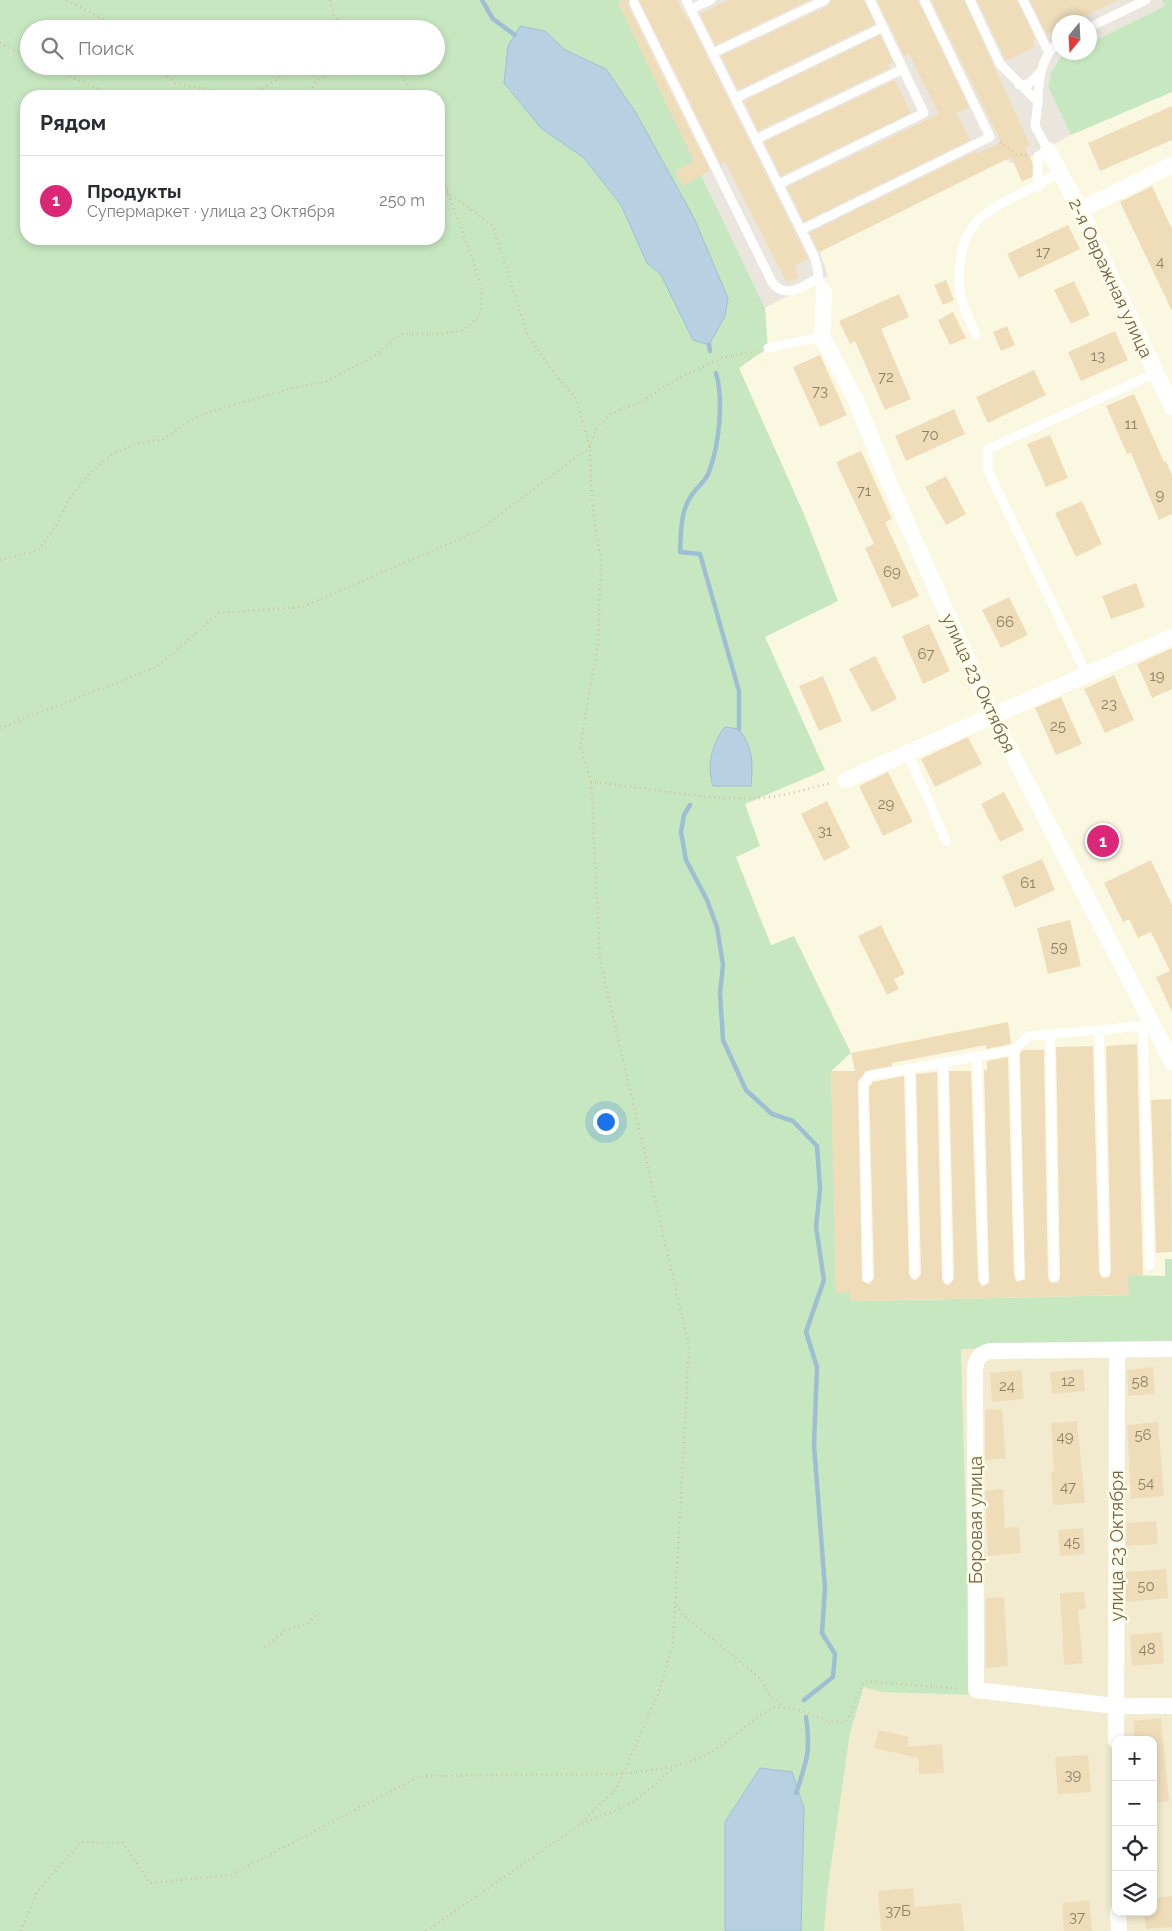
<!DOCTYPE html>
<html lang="ru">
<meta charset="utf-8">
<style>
:root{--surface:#fff;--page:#f2f2f3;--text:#2b2b33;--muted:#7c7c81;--line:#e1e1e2;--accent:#db2777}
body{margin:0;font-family:Raleway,sans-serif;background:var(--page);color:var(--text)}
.controls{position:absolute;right:15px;bottom:15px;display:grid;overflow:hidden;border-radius:10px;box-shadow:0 2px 8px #0003}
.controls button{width:45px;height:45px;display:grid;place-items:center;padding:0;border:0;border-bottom:1px solid var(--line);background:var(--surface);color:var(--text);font:25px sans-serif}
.compass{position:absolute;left:1052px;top:15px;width:45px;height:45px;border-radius:50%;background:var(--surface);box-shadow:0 2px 8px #0003;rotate:198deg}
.you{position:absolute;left:605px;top:1121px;width:18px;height:18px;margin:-12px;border:4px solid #fff;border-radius:50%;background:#1a73e8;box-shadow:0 0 0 8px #1a73e833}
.badge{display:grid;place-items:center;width:32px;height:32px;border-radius:50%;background:var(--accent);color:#fff;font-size:16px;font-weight:700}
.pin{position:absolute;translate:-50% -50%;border:2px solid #fff;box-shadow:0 1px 5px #0006}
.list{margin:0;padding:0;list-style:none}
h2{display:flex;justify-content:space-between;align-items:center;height:65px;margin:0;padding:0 20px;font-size:21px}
h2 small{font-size:16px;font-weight:400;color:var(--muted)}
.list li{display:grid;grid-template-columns:32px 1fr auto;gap:15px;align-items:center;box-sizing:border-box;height:90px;padding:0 20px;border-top:1px solid var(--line)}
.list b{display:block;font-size:19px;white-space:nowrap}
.list p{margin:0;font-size:16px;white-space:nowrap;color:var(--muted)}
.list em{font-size:16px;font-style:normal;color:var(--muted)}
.icon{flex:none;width:28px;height:28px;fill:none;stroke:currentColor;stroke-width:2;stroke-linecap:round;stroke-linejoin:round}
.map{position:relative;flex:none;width:1172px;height:1931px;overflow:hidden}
.search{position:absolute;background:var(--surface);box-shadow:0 2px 8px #0003;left:20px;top:20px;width:425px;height:55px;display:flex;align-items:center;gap:12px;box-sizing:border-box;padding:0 18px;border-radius:28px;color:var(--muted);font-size:19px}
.panel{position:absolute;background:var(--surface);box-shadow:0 2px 8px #0003;left:20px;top:90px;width:425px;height:155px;border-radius:20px}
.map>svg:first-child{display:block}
</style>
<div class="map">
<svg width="1172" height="1931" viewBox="0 0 1172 1931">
<rect width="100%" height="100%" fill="#fbf8e2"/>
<path fill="#f2ebd0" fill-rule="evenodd" d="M1172 1346V1931H824L828 1887 850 1733 864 1687 881 1692 971 1695 961 1349ZM1116 1740H1153V1912H1116Z"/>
<path fill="#eae6dd" d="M624 0H1162L1165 6 1090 43V22H1060V52L1070 53 1061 57 1051 72 1048 87 1071 135 1030 157 1037 174 1022 181 1014 164 1005 160 820 252 828 276 765 308 618 2Z"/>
<path fill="#c7e7c1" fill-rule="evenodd" d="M0 0H624L618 2 765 308 768 348 739 368 804 514 838 601 765 637 825 770 745 804 760 846 736 857 771 945 794 936 851 1053 831 1071 837 1292H850V1300L862 1301 1128 1295V1275L1165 1276V1259H1172V1346L961 1349 971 1695 881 1692 864 1687 850 1733 828 1887 824 1931H0ZM29 29H436V66H29ZM26 96H439V239H26Z
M1162 0H1172V92L1071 135 1048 87 1051 72 1061 57 1070 53 1090 52V43L1165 6Z"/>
<path fill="#b7d1e3" stroke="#9ebed4" d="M520 26 545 31 565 50 606 69 636 113 694 218 728 298 725 316 709 345 693 340 661 275 647 263 621 205 584 158 541 128 504 83 508 46Z
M725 727 739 729C753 748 753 762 751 786H713C706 766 712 743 725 727Z
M760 1768 792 1772 804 1808 801 1931H725V1822Z"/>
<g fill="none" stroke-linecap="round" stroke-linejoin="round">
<path stroke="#9ebed4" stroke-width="4.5" d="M482 0 493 19 515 35
M709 345 710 351
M716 373C724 401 719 445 709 472 706 481 696 488 691 496 680 513 681 533 680 552L700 554 739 691V729
M690 805 684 815 681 832 686 860 707 900 717 927 723 965 720 993 723 1040 746 1090 772 1114 793 1121 817 1146 820 1189 816 1227 824 1280 806 1332 817 1367 814 1445 825 1588 822 1633 835 1654 833 1677 804 1700
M796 1793C807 1761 811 1750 806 1717"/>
</g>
<path fill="#efddba" d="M629 0 628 6 710 170 683 186 675 171 694 161 618 2Z
M639 0H677L687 20H689L807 257 808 259 794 266 799 277 787 283 725 162 721 165Z
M729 0H810L715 45 700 14Z
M831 0H864L875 24 738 90 721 56 828 6Z
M877 0H918L969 107 957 113 970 140 804 222 787 187 939 114 909 54 904 56Z
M931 0H964L1030 145 1025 148 1032 163V177L1022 181 1011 157 819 252 809 233 976 151 977 154 1001 142Z
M977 0H1017L1036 40 1033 41 1035 47 1006 61Z
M1030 0H1119L1072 22H1060V29L1047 35Z
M880 35 893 62 888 65 890 68 758 131 744 101Z
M895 80 911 113 781 176 764 142Z
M1172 106V140L1100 171 1088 143Z
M1152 186 1172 229V311L1120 202Z
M1068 225 1080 249 1019 278 1007 254Z
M946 280 954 300 943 305 934 285Z
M1074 281 1090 315 1071 324 1054 290Z
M899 294 909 317 881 329 911 399 885 410 855 341 850 344 839 321Z
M953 312 966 338 950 345 938 320Z
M1007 326 1015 345 1001 351 993 332Z
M1115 331 1128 360 1081 381 1068 352Z
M820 355 847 415 820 427 793 367Z
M1034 370 1046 395 988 423 976 397Z
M1134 394 1164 462 1166 461 1172 475V514L1159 520 1131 453 1127 454 1106 406Z
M954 409 965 434 906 461 895 436Z
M1050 435 1068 478 1046 487 1027 444Z
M861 451 892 519 885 522 919 596 892 608 865 548 874 544 836 462Z
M946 476 966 514 946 525 925 487Z
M1082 501 1102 544 1076 557 1055 513Z
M1136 583 1145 607 1111 619 1102 596Z
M1009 597 1028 635 1001 648 982 610Z
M929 624 950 671 923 684 902 636Z
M1172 648V689L1152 698 1137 664Z
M875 656 897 699 872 712 849 669Z
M1114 675 1134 720 1105 733 1084 689Z
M823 676 842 721 819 731 799 686Z
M1061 697 1082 744 1056 755 1035 708Z
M968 737 982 764 935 787 921 759Z
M888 772 913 822 883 836 859 786Z
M1004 792 1024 830 1000 842 981 804Z
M827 801 850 848 824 861 801 814Z
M1042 859 1055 890 1015 908 1002 876Z
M1151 860 1172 905V1012L1156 977 1170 971 1151 932 1138 938 1129 919 1123 922 1104 883Z
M1070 920 1081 966 1048 974 1037 928Z
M881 925 905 974 894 979 899 989 887 995 858 936Z
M1008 1022 1011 1044 986 1049V1045L892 1063V1066L866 1071 858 1082 862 1281 869 1284 874 1278 869 1087 873 1082 904 1076 909 1274 912 1279 916 1280 921 1274 916 1074 937 1072 942 1279 945 1284 949 1285 954 1279 949 1071H971L978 1280 982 1286 989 1283 984 1070H987V1061L1008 1057 1014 1276 1017 1282 1025 1279 1020 1053 1023 1050H1044L1048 1277 1051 1283 1058 1282 1060 1277 1056 1047 1093 1046 1099 1272 1102 1278 1109 1277 1111 1272 1106 1046 1137 1044 1143 1275H1128L1129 1295 861 1301 850 1300V1292L836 1293 831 1071H855L851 1053Z
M1171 1099 1172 1252 1156 1253 1151 1100Z
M1153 1367 1155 1394 1128 1396 1127 1370Z
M1083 1369 1085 1391 1052 1394 1050 1372Z
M1021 1370 1024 1399 992 1402 990 1373Z
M1002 1409 1006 1458 985 1460V1410Z
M1077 1421 1085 1503 1053 1505 1051 1472 1054 1471 1051 1423Z
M1158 1422 1164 1496 1131 1499 1127 1425Z
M1003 1489 1005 1528 1019 1527 1021 1553 988 1556 985 1491Z
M1156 1521 1158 1544 1126 1546 1127 1523Z
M1083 1528 1085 1554 1060 1556 1058 1530Z
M1166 1569 1168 1598 1126 1602V1572Z
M1084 1592 1086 1609 1078 1610 1083 1663 1064 1665 1060 1593Z
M1004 1597 1008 1666 986 1668V1598Z
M1162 1632 1164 1663 1132 1666 1130 1635Z
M1161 1718 1169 1801 1153 1803V1740H1135L1133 1721Z
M879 1730 909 1737 907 1747 942 1744 944 1773 919 1774 918 1758 874 1748Z
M1088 1755 1091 1792 1058 1794 1055 1757Z
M913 1888 915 1907 961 1903 964 1931H881L878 1891Z
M1172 1896V1927L1146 1929 1144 1912H1153V1898Z
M1089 1900 1092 1931H1064L1062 1903Z"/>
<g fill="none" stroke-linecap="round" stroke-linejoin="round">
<path stroke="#d3c19e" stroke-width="2.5" stroke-dasharray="1 4" stroke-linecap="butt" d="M67 0 103 19 114 29
M330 0 334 15 343 29
M0 43 29 58
M47 66 114 96
M156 66 175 83 240 96
M398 66 412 96
M244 96 264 88 297 66
M307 96 316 82 339 66
M1000 142 1017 155H1027
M439 186 493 226 528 336 555 374 575 397 590 447 592 503 601 562 598 644 580 746 591 782C647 787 703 801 759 798 783 797 808 788 831 783
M0 560 38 550 56 526 69 500 89 474 112 454 136 444 164 439 187 422 210 412 292 388 325 382 373 357 401 334H441L464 330 480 315 482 290 472 257 439 169
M0 728 157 667 219 613 302 607 478 531 590 447 595 430 610 414 642 401 679 378 721 358 756 351
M676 1605 681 1613 760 1678 770 1696 782 1706
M265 1647 286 1630 307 1624 316 1615
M582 1824 632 1803 659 1782 673 1767
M21 1931 37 1892 81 1842 123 1843 150 1883 231 1875 420 1776 623 1774C653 1770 686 1767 713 1751 734 1738 751 1719 773 1708 798 1703 820 1724 845 1722 856 1711 854 1693 866 1681L960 1689
M426 1931 578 1826 616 1789 658 1695 673 1644 689 1346 600 960 591 782"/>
<path stroke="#fff" stroke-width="9" d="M686 0 813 254C820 269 815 275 824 292
M970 0 1000 64 1038 102 1035 126 1048 150 1038 156V187
M1023 0 1049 53
M634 3 772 282C785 300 801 287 817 279
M691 9 711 0
M1090 27 1146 0
M713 53 825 0
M1019 85 1029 84 1041 71
M736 98 883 27
M1038 102C1038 83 1041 54 1060 42
M756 139 903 69
M779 184 924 113 870 0
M801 230 990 137 924 0
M976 335C970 321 962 306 960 291 957 265 962 231 985 214 1007 198 1036 188 1059 172
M768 348 822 337
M1087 675 988 471V449L1156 373
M908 753 946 841
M1143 1026 1150 1265
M1099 1030 1105 1272
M1050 1034 1054 1277
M1014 1050 1020 1276
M977 1056 984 1280
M943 1062 948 1279
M910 1068 915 1274
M868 1278 863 1085 869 1076 1014 1050 1029 1036 1154 1025"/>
<path stroke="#fff" stroke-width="16" d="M1048 150 1080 210 1172 407
M1080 210 1172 165
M824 292 822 337 856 400 884 471 993 717 1172 1062
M846 780 1172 637
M1172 1349 990 1351C977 1354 975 1362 975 1375L976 1690 1115 1706H1172
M1116 1741 1117 1350
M1118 1912 1119 1931"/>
</g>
<g text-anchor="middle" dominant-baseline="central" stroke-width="5" stroke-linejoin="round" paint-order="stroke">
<g font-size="15" fill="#908166">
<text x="1043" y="252">17</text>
<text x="1160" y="262">4</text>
<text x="1098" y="356">13</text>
<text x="886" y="377">72</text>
<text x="820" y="391">73</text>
<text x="1131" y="424">11</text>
<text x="930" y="435">70</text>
<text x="864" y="491">71</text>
<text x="1160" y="495">9</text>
<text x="892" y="572">69</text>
<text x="1005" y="622">66</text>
<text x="926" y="654">67</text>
<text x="1157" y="676">19</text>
<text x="1109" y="704">23</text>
<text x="1058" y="726">25</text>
<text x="886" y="804">29</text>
<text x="825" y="831">31</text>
<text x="1028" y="883">61</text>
<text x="1059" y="947">59</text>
<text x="1068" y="1381">12</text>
<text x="1140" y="1382">58</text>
<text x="1007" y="1386">24</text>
<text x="1143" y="1435">56</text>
<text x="1065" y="1437">49</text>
<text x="1146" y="1483">54</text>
<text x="1068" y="1487">47</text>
<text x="1072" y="1542">45</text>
<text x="1146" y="1586">50</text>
<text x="1147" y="1649">48</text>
<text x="1073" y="1775">39</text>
<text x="898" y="1911">37Б</text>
<text x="1077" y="1917">37</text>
</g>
<g font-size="18" fill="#71624a" stroke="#fefbe7">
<text transform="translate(1111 278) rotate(65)">2-я Овражная улица</text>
<text transform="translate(979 683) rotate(65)">улица 23 Октября</text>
<text transform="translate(975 1520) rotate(-90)">Боровая улица</text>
<text transform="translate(1116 1546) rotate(-90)">улица 23 Октября</text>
</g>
</g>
</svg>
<div class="controls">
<button>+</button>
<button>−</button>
<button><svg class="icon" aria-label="locate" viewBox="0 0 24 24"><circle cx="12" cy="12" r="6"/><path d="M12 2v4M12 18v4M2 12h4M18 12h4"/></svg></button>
<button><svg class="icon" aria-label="layers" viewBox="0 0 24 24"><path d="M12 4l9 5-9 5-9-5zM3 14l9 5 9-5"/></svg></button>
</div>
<svg class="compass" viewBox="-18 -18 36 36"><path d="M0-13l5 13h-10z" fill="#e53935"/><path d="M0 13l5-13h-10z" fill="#7c7c81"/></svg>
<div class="you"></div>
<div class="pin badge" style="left:1103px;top:841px">1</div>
<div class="search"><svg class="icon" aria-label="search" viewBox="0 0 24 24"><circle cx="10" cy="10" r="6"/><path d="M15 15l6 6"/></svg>Поиск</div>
<section class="panel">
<h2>Рядом<small></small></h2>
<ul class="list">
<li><span class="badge">1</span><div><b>Продукты</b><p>Супермаркет · улица 23 Октября</p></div><em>250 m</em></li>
</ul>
</section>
</div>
